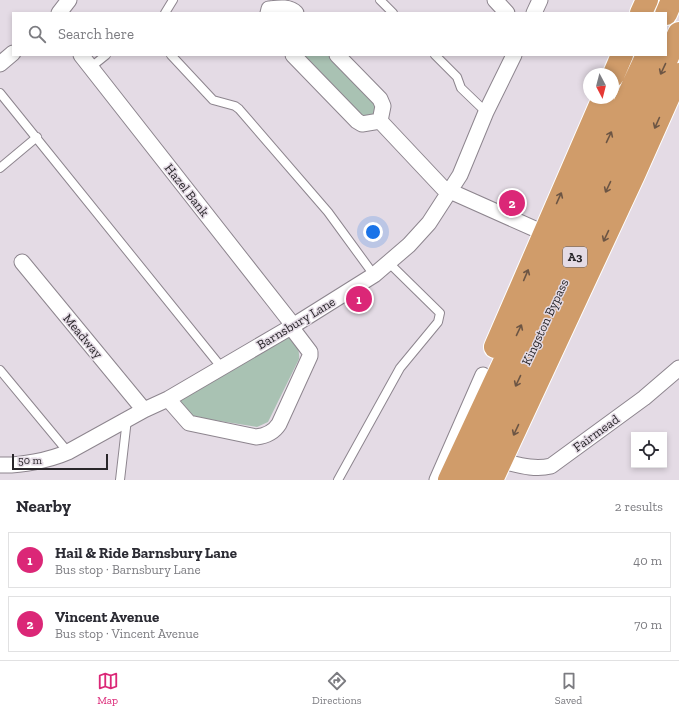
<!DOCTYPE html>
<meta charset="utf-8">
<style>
:root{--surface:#fff;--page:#f7f7f7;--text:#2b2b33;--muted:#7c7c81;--line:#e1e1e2;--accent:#db2777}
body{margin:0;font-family:"Zilla Slab",serif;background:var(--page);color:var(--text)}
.controls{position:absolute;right:12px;bottom:12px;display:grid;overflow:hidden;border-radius:0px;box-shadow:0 2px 6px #0003}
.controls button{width:36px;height:36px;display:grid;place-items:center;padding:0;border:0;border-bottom:1px solid var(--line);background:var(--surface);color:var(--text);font:20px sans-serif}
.compass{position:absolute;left:583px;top:68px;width:36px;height:36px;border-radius:50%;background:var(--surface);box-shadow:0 2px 6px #0003;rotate:173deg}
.scale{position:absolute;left:12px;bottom:10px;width:96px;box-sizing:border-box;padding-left:4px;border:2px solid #29262a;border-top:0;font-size:11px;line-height:14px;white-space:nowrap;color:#29262a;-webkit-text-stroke:3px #e4dbe5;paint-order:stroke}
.you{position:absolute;left:373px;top:232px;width:14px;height:14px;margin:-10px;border:3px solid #fff;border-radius:50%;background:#1a73e8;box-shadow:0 0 0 6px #1a73e833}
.badge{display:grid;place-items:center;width:26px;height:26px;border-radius:50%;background:var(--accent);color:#fff;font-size:13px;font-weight:700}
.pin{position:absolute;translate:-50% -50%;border:2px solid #fff;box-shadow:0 1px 4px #0006}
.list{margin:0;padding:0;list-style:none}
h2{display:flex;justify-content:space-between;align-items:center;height:52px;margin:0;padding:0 16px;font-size:17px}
h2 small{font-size:13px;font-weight:400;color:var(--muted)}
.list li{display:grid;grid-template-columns:26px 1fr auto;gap:12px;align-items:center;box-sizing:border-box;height:56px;margin:0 8px 8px;padding:0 8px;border:1px solid var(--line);border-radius:0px}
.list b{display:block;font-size:15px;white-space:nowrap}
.list p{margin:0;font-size:13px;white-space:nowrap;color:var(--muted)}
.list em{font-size:13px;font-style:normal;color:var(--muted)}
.icon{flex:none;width:22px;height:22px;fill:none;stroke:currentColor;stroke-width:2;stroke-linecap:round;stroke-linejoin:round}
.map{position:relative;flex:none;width:679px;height:480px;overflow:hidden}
.search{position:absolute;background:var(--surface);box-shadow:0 2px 6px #0003;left:12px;right:12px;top:12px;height:44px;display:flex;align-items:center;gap:10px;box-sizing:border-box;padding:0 14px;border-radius:0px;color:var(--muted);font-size:15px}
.sheet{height:180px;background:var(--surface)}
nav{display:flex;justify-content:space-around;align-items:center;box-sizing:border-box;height:56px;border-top:1px solid var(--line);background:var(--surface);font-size:11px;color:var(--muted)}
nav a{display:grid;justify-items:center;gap:2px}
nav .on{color:var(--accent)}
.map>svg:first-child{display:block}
</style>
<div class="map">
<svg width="679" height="480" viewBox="0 0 679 480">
<rect width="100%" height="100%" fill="#e4dbe5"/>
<path fill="#a9c2b3" d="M298 55H330L376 103 373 118 366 119Z
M289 335C296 341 300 350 299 359L268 422 257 427 188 416 179 400Z"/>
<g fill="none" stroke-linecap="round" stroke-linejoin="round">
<defs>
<path id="service" d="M380 0 393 13
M165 13 173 0
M171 55 213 100 235 106 239 109 328 212 374 275
M435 55 457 77 461 88 486 112
M91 67 106 55
M0 93 222 368
M0 168 37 137
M0 370 68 452
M120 480 127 419
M338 480 400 368 438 322 440 313 389 263"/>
<path id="minor" d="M495 0 507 13
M59 13 69 0
M268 13 269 9C278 8 289 6 296 13
M534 13 540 0
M81 55 293 325
M293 55 357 121 362 124 380 121
M337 55 380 99 383 106 380 121
M0 64 13 53
M380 121 443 188 544 233
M22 262 144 410
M168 399 189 423 256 437C265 436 274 432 279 424L310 356V352L291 327
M502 461C519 465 534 470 551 466L644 398 679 368
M0 465C20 466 50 460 68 452L144 410 168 399 291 327 374 275 409 245 429 223 460 175 486 112 514 55
M437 480 483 375"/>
<path id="trunk" d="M641 13 647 0
M666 14 672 0
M613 76 622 55
M495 347 603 98
M449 480 647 55
M471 480 679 33
M492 480 634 175 679 74"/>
</defs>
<use href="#service" stroke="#8d858e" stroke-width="10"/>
<use href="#minor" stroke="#8d858e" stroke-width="17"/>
<use href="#trunk" stroke="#fff" stroke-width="24"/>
<use href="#service" stroke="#fff" stroke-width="8"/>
<use href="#minor" stroke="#fff" stroke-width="15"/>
<use href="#trunk" stroke="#d09c6a" stroke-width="22"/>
</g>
<defs><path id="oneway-shaft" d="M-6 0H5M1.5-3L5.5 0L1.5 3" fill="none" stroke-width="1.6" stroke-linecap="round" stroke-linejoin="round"/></defs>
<g stroke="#6c5544">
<use href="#oneway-shaft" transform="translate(663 69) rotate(115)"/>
<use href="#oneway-shaft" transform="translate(657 123) rotate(114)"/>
<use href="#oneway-shaft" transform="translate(609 137) rotate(-65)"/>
<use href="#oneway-shaft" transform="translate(608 187) rotate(115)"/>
<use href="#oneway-shaft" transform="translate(559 198) rotate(-66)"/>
<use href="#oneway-shaft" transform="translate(606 236) rotate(115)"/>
<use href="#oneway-shaft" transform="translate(526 275) rotate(-67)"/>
<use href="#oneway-shaft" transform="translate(519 330) rotate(-65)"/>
<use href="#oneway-shaft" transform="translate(518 381) rotate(115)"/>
<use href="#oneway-shaft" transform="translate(516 430) rotate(115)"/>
</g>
<g text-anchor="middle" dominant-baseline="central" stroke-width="3" stroke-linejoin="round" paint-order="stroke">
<rect fill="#e4dbe5" stroke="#615c62" stroke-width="1" x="563" y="247" width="24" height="20" rx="3"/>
<g font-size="12" font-weight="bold" fill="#29262a">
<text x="575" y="257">A3</text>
</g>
<g font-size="13" fill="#29262a" stroke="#e4dbe5">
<text transform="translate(187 190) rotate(52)">Hazel Bank</text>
<text transform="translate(545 322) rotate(-65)">Kingston Bypass</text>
<text transform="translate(296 323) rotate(-31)">Barnsbury Lane</text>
<text transform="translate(83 336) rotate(50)">Meadway</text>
<text transform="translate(596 433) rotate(-36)">Fairmead</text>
</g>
</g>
</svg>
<div class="controls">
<button><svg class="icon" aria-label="locate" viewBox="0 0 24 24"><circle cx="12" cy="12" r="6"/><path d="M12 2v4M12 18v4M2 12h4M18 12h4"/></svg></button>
</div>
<svg class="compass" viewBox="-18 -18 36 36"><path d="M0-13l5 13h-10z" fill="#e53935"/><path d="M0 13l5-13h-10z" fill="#7c7c81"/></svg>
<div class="scale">50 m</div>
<div class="you"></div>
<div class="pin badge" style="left:359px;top:299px">1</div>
<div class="pin badge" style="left:512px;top:203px">2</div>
<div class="search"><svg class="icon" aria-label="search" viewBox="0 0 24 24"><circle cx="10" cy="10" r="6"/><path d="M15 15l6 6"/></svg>Search here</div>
</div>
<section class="sheet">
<h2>Nearby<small>2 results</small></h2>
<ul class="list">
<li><span class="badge">1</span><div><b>Hail &amp; Ride Barnsbury Lane</b><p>Bus stop · Barnsbury Lane</p></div><em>40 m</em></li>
<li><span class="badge">2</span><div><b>Vincent Avenue</b><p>Bus stop · Vincent Avenue</p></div><em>70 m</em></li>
</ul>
</section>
<nav>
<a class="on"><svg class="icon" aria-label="map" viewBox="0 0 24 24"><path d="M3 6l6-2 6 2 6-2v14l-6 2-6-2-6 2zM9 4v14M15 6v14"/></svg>Map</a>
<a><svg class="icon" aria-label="directions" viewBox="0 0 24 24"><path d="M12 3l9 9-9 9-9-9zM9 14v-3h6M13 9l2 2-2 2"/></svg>Directions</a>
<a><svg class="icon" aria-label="saved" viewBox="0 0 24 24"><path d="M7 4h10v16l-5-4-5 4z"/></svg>Saved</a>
</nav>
